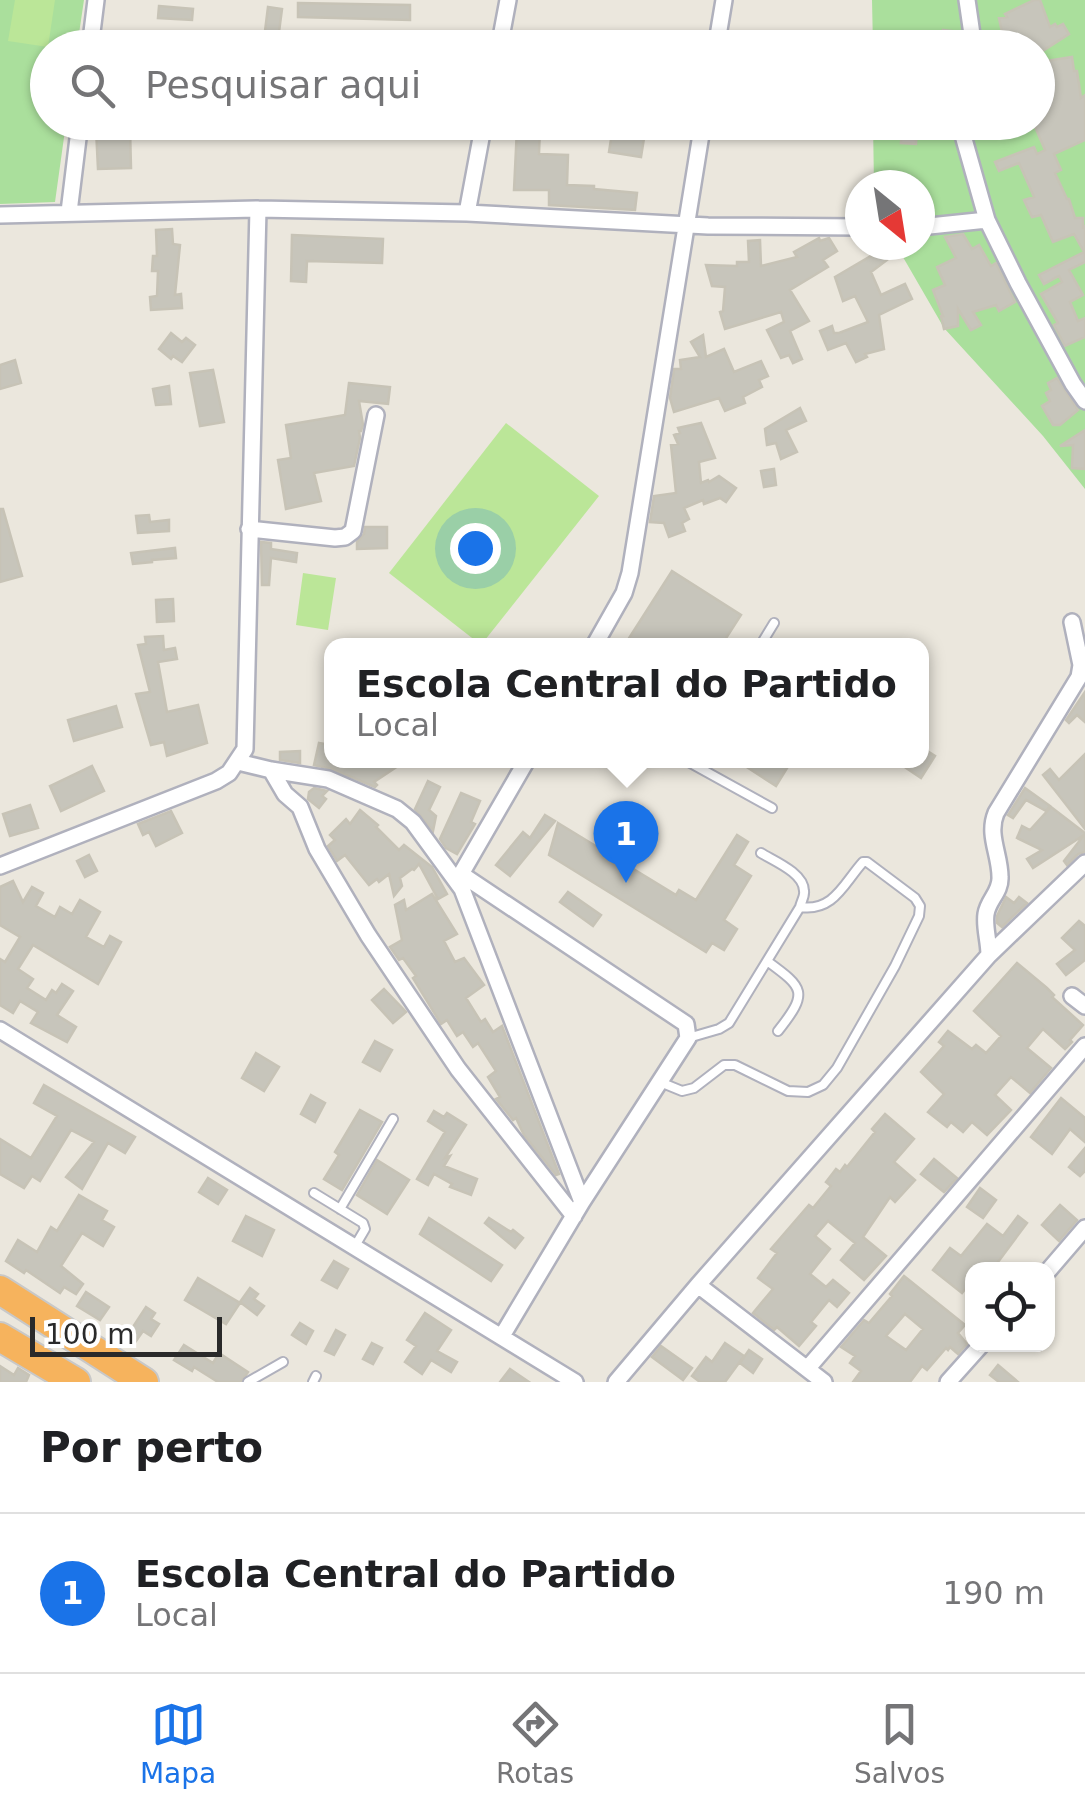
<!DOCTYPE html>
<html lang="pt">
<style>
:root{--surface:#fff;--page:#f6f6f6;--text:#202124;--muted:#757577;--line:#e0e0e0;--accent:#1a73e8}
body{margin:0;font-family:"DejaVu Sans",sans-serif;background:var(--page);color:var(--text)}
.controls{position:absolute;right:30px;bottom:30px;display:grid;overflow:hidden;border-radius:20px;box-shadow:0 2px 8px #0004}
.controls button{width:90px;height:90px;display:grid;place-items:center;padding:0;border:0;border-bottom:2px solid var(--line);background:var(--surface);color:var(--text);font:50px sans-serif}
.compass{position:absolute;left:845px;top:170px;width:90px;height:90px;border-radius:50%;background:var(--surface);box-shadow:0 2px 8px #0004;rotate:150deg}
.scale{position:absolute;left:30px;bottom:25px;width:192px;box-sizing:border-box;padding-left:10px;border:5px solid #2a2a2a;border-top:0;font-size:28px;line-height:35px;white-space:nowrap;color:#2a2a2a;-webkit-text-stroke:8px #fff;paint-order:stroke}
.you{position:absolute;left:475px;top:548px;width:35px;height:35px;margin:-25px;border:8px solid #fff;border-radius:50%;background:#1a73e8;box-shadow:0 0 0 15px #1a73e833}
.badge{display:grid;place-items:center;width:65px;height:65px;border-radius:50%;background:var(--accent);color:#fff;font-size:32px;font-weight:700}
.pin{position:absolute;translate:-50% -82px;filter:drop-shadow(0 2px 5px #0008)}
.pin::after{content:'';position:absolute;top:52px;width:35px;height:30px;background:inherit;clip-path:polygon(0 0,100% 0,50% 100%)}
.popup{position:absolute;left:324px;top:638px;width:605px;height:130px;box-sizing:border-box;display:grid;place-content:center;border-radius:20px;background:var(--surface);filter:drop-shadow(0 2px 8px #0005);font-size:32px;white-space:nowrap;color:var(--muted)}
.popup b{font-size:38px;color:var(--text)}
.popup::after{content:'';position:absolute;left:50%;top:100%;margin-left:-20px;border:20px solid transparent;border-top-color:var(--surface)}
.list{margin:0;padding:0;list-style:none}
h2{display:flex;justify-content:space-between;align-items:center;height:130px;margin:0;padding:0 40px;font-size:42px}
h2 small{font-size:32px;font-weight:400;color:var(--muted)}
.list li{display:grid;grid-template-columns:65px 1fr auto;gap:30px;align-items:center;box-sizing:border-box;height:160px;padding:0 40px;border-top:2px solid var(--line)}
.list b{display:block;font-size:38px;white-space:nowrap}
.list p{margin:0;font-size:32px;white-space:nowrap;color:var(--muted)}
.list em{font-size:32px;font-style:normal;color:var(--muted)}
.icon{flex:none;width:55px;height:55px;fill:none;stroke:currentColor;stroke-width:2;stroke-linecap:round;stroke-linejoin:round}
.map{position:relative;flex:none;width:1085px;height:1382px;overflow:hidden}
.search{position:absolute;background:var(--surface);box-shadow:0 2px 8px #0004;left:30px;right:30px;top:30px;height:110px;display:flex;align-items:center;gap:25px;box-sizing:border-box;padding:0 35px;border-radius:55px;color:var(--muted);font-size:38px}
.sheet{height:290px;background:var(--surface)}
nav{display:flex;justify-content:space-around;align-items:center;box-sizing:border-box;height:140px;border-top:2px solid var(--line);background:var(--surface);font-size:28px;color:var(--muted)}
nav a{display:grid;justify-items:center;gap:5px}
nav .on{color:var(--accent)}
.map>svg:first-child{display:block}
</style>
<div class="map">
<svg width="1085" height="1382" viewBox="0 0 1085 1382">
<rect width="100%" height="100%" fill="#ebe7dd"/>
<path fill="#aadf9c" d="M0 0H84L77 47 48 48V122L66 123 55 202 0 204Z
M872 0H1085V489L1043 436 944 328 896 245H920V185H874L873 123 1038 122V48L873 47Z"/>
<path fill="#bbe698" d="M15 0H55L48 47 8 41Z
M506 423 599 496 481 645 389 573Z
M303 573 336 578 328 630 296 625Z"/>
<path fill="#c7c5bb" stroke="#c7c3b6" stroke-width="2.5" fill-rule="evenodd" d="M1034 0H1040L1050 27 1055 24 1057 27 1063 24 1069 34 1038 54V48H998L993 36 1002 32 999 18 1007 17 1005 14Z
M298 3 410 5V20L298 17Z
M159 6 193 9 192 20 158 18Z
M268 7 282 9 279 32 265 31Z
M943 30 960 32 961 46 940 45Z
M1072 57 1074 71H1077L1081 98 1085 95V140L1054 154 1061 170 1055 173 1067 199H1069L1075 218H1083V227L1085 226V262L1069 270 1083 295 1070 302 1078 321 1085 318V337L1065 346 1054 325 1058 323 1041 294 1062 282 1059 276 1044 284 1039 275 1084 252 1074 234 1053 242 1041 215 1032 217 1024 200 1034 197 1019 163 999 171 995 162 1034 147 1037 154 1045 150 1033 122H1038V96L1050 92 1046 61Z
M902 126 917 127 916 144 901 143Z
M613 127 645 132 641 157 609 152Z
M130 128 131 168 98 169 96 129Z
M517 128H540L539 154 568 155 567 185 594 186V189L637 193 635 210 549 205V190H514Z
M172 229 173 244 180 245 175 295 181 294 182 308 151 310 150 297 157 296 158 271H152L153 256H157L156 230Z
M963 234 972 249 979 245 991 266 996 263 1015 302 999 311 996 305 973 312 981 325 971 330 958 309V326L944 329 941 316H943L933 290 945 285 937 267 956 258 945 237Z
M292 235 383 239 382 263 307 261 306 282 291 281Z
M819 238 820 241 829 238 837 251 823 260 828 267 790 290 809 321 790 331 802 359 793 363 789 355 781 358 767 330 784 322 781 312 725 329 720 312 723 311 725 287 712 286 706 265 737 266V262H749L748 241 760 240 761 266 797 257 794 252Z
M881 250 887 260 871 272 881 295 905 284 912 299 879 315 884 349 865 354 867 357 856 362 846 343 828 350 820 331 832 326 834 333H839L868 322 855 296 843 301 835 277Z
M171 333 182 342 186 338 195 345 182 362 173 356 171 359 159 349Z
M703 335 706 357 724 349 734 372 761 361 768 376 759 380 762 387 743 397 745 403 725 411 719 398 674 412 670 398 674 369H681L680 360 700 357 691 342Z
M15 360 21 383 0 389V365Z
M213 370 224 422 200 426 190 373Z
M1057 378 1078 410 1060 425H1053L1042 406 1050 401 1046 393 1051 390 1048 383Z
M349 383 390 387 388 404 359 401 363 425 361 431H359L360 438 354 466 314 473 321 501 286 509 278 460 291 458 286 425 345 415Z
M169 386 171 404 156 405 153 389Z
M800 408 806 421 786 430 797 452 781 459 776 443 767 445 765 429Z
M701 423 715 458 699 462 701 483 708 480 709 482 719 476 736 488 726 502 720 498 704 504 703 500 684 508 689 519 682 523 685 531 669 537 664 523 650 522 654 496 676 493 671 445 678 444 674 435 680 433 678 428Z
M1085 430V469L1072 468 1073 445 1060 446Z
M774 469 776 485 764 487 761 471Z
M0 509H3L22 576 0 582Z
M149 515 150 522 169 520V531L138 533 136 516Z
M365 527H387V548L357 549V542L364 534Z
M261 542 271 543V549L297 553 296 562 271 558 269 585H262Z
M175 548 176 558 152 560V562L133 564 131 553Z
M672 571 741 615 721 646H624Z
M173 599 174 621 157 622 156 600Z
M163 636 164 650 175 648 177 659 158 662 167 712 198 705 207 743 167 756 164 742 151 745 136 694 150 692 138 645 146 644 145 637Z
M1085 692V722L1077 715 1069 723 1066 720Z
M116 706 122 727 74 741 68 720Z
M319 743 331 745V760H407L374 782 377 785 375 787 332 769 314 765Z
M921 747 935 756 921 778 906 768 911 760H921Z
M300 751V763L280 760V752Z
M1085 754V829L1043 775 1050 769 1059 780Z
M736 760H792L776 786Z
M92 766 104 791 61 811 50 786Z
M428 781 440 787 429 810 436 816 433 831 415 809Z
M314 788 327 791 322 796 326 799 319 808 308 799 309 792Z
M1025 788 1050 806 1046 811 1026 800 1013 818 1008 815Z
M461 793 480 801 471 822 475 824 457 854 446 848 440 839Z
M30 805 38 828 10 836 3 814Z
M1051 807 1085 833V852L1078 854 1067 865 1064 861 1084 835 1033 868 1027 859 1042 850 1017 838 1022 826 1030 830Z
M360 810 378 825 376 827 399 850 404 845 432 867 447 894 438 899 419 864 414 870 412 869 400 878 402 886 394 896 389 874 379 882 377 879 369 885 345 855 337 861 328 846 335 840 330 835 346 819 350 824Z
M171 811 182 833 156 846 149 832 143 835 138 824Z
M545 815 555 821 510 876 496 865 523 832 530 838Z
M558 823 676 895 679 890 696 900 737 835 748 842 734 865 751 876 724 920 737 929 724 950 712 943 706 952 549 855Z
M89 855 97 871 85 877 77 861Z
M13 881 23 902 32 887 43 893 36 906 55 917 60 907 72 914 80 900 100 912 86 937 104 947 110 936 121 942 98 984 33 945 18 969 33 979 27 988 46 1000 52 990 56 993 62 984 73 991 57 1015 76 1027 67 1042 31 1023 38 1012 20 1001 13 1013 0 1005V959L5 962 20 937 0 925V887Z
M568 892 601 915 593 926 560 902Z
M432 894 457 934 444 941 455 962 464 958 484 985 466 998 481 1022 485 1019 493 1032 502 1026 559 1174 556 1175 524 1135 516 1118 513 1120 496 1099 500 1097 488 1077 496 1071 478 1043 473 1047 463 1032 457 1036 447 1020 441 1024 413 978 416 976 403 958 399 960 390 947 402 940 395 905 404 900 406 910Z
M1006 897 1014 903 1019 897 1027 903 1002 927 997 923V916Z
M1079 921 1085 926V960L1066 975 1057 964 1075 950 1062 938Z
M1017 963 1047 988 1054 995 1052 997 1083 1025 1070 1040 1072 1042 1065 1049 1043 1029 1027 1048 1051 1068 1030 1093 1011 1077 995 1095 1011 1110 987 1135 972 1122 963 1132 951 1122 947 1127 928 1112 944 1094 921 1072 944 1046 939 1042 948 1031 972 1049 976 1045 986 1053 1001 1036 974 1011Z
M384 989 406 1012 393 1023 372 1000Z
M375 1041 392 1050 380 1071 363 1062Z
M256 1053 279 1067 264 1091 242 1078Z
M44 1085 135 1137 125 1153 108 1143 82 1189 66 1177 94 1142 71 1130 40 1181 32 1176 24 1188 0 1174V1139L31 1158 57 1116 34 1103Z
M311 1095 325 1103 315 1122 301 1114Z
M1061 1098 1085 1118V1142L1070 1129 1052 1154 1031 1137Z
M360 1110 382 1122 342 1190 324 1179 339 1155 335 1152Z
M434 1111 444 1117 447 1113 466 1125 445 1158 450 1156 444 1166 477 1179 471 1195 450 1187 452 1184 434 1174 428 1185 417 1179 445 1132 428 1121Z
M885 1114 914 1139 894 1162 915 1180 895 1202 890 1197 863 1237 886 1256 864 1280 841 1260 855 1243 828 1221 815 1236 830 1249 810 1274 826 1287 833 1280 849 1293 837 1307 829 1300 811 1322 816 1326 799 1346 777 1327 774 1330 753 1313 773 1289 758 1278 777 1253 771 1249 809 1205 813 1208 831 1186 826 1182 836 1169 840 1172 845 1165 847 1167 875 1132 872 1129Z
M1085 1148V1171L1080 1176 1069 1167Z
M934 1159 957 1178 944 1192 921 1174Z
M377 1160 409 1180 387 1214 357 1195Z
M208 1178 227 1190 218 1204 199 1192Z
M980 1188 996 1200 983 1218 967 1207Z
M79 1195 107 1211 102 1220 114 1227 103 1246 82 1233 61 1266 83 1284 76 1294 64 1287 60 1293 26 1270 24 1273 6 1261 18 1240 37 1252 51 1227 57 1231Z
M1060 1205 1077 1220 1059 1241 1042 1225Z
M246 1216 274 1230 262 1256 233 1241Z
M1018 1216 1027 1223 992 1270H972V1293L966 1288 962 1293 933 1270 950 1248 961 1256 987 1224 1003 1236Z
M429 1218 502 1265 491 1281 420 1234Z
M489 1218 511 1232 513 1230 523 1238 515 1248 485 1223Z
M334 1261 348 1269 337 1288 322 1280Z
M904 1276 965 1325 958 1333 967 1344 958 1354 950 1347 948 1350 946 1348 927 1370 922 1366 910 1382H853L861 1371 850 1363 855 1356 841 1347 864 1320 869 1323 892 1296 890 1294ZM905 1314 923 1329 906 1350 886 1336Z
M198 1278 240 1303 226 1324 185 1300Z
M250 1288 258 1294 254 1299 264 1306 257 1315 240 1302Z
M86 1292 109 1307 100 1320 77 1306Z
M146 1307 155 1313 151 1319 159 1324 151 1336 143 1331 136 1341 127 1336Z
M425 1313 451 1330 437 1351 457 1362 451 1372 431 1360 422 1374 405 1362 416 1346 407 1340Z
M300 1323 313 1331 306 1344 292 1335Z
M336 1330 345 1335 334 1355 325 1351Z
M372 1343 382 1348 373 1364 363 1359Z
M725 1343 744 1356 725 1382H700L692 1376 706 1357 712 1362Z
M184 1345 213 1363 219 1353 248 1372 241 1382H218L194 1367 192 1371 174 1360Z
M661 1346 692 1368 683 1380 652 1357Z
M749 1350 762 1359 753 1373 740 1363Z
M998 1365 1018 1382H999L990 1375Z
M0 1366 14 1375 18 1368 29 1375 26 1382H0Z
M510 1369 529 1382H500Z"/>
<g fill="none" stroke-linecap="round" stroke-linejoin="round">
<defs>
<path id="lane" d="M760 646 774 623
M685 760 772 808
M767 961C804 988 809 992 778 1031
M688 1038 719 1029 729 1023 800 907C801 902 805 896 804 891 804 873 774 861 761 853
M660 1082 682 1091 694 1088 724 1065H735L788 1091 808 1092 823 1085 837 1068 895 966 919 916 920 906 915 898 867 862H863C844 883 834 912 800 907
M314 1193 363 1223 365 1229 355 1246
M340 1209 393 1119
M248 1382 283 1362
M313 1382 316 1376"/>
<path id="street" d="M967 0 974 48
M90 48 96 0
M499 48 508 0
M716 48 724 0
M963 122 964 139 987 220 1018 283 1073 384 1085 401
M69 212 80 122
M467 213 484 122
M0 215 258 209 467 213 708 226 860 227
M920 227 987 220
M249 529 335 538 345 537 353 531 376 415
M594 646 624 593 630 573 703 122
M238 762 271 770 328 779 397 809 413 822 462 889 582 1202
M271 770 285 794 300 807 317 849 368 935 458 1069 574 1216
M0 866 216 781 229 773 245 749 258 209
M461 874 686 1024 688 1038 582 1202 502 1336
M461 880V874L527 760
M989 955C989 941 984 927 986 914 988 900 1001 892 1000 877 1000 854 987 835 996 813L1079 677 1081 665 1072 622
M1072 996 1085 1006
M0 1030 575 1382
M1048 1271 1085 1228
M698 1285 824 1382
M807 1369 1085 1046
M616 1382 698 1285 989 955 1085 863
M948 1382 982 1344"/>
<path id="highway" d="M0 1290 144 1382
M0 1337 76 1382"/>
</defs>
<use href="#lane" stroke="#b0b1bd" stroke-width="12"/>
<use href="#street" stroke="#b0b1bd" stroke-width="20"/>
<use href="#highway" stroke="#c8c8c8" stroke-width="32"/>
<use href="#lane" stroke="#fff" stroke-width="8"/>
<use href="#street" stroke="#fff" stroke-width="15"/>
<use href="#highway" stroke="#f6b35d" stroke-width="28"/>
</g>
</svg>
<div class="controls">
<button><svg class="icon" aria-label="locate" viewBox="0 0 24 24"><circle cx="12" cy="12" r="6"/><path d="M12 2v4M12 18v4M2 12h4M18 12h4"/></svg></button>
</div>
<svg class="compass" viewBox="-18 -18 36 36"><path d="M0-13l5 13h-10z" fill="#e53935"/><path d="M0 13l5-13h-10z" fill="#757577"/></svg>
<div class="scale">100 m</div>
<div class="you"></div>
<div class="pin badge" style="left:626px;top:883px">1</div>
<div class="popup"><b>Escola Central do Partido</b>Local</div>
<div class="search"><svg class="icon" aria-label="search" viewBox="0 0 24 24"><circle cx="10" cy="10" r="6"/><path d="M15 15l6 6"/></svg>Pesquisar aqui</div>
</div>
<section class="sheet">
<h2>Por perto<small></small></h2>
<ul class="list">
<li><span class="badge">1</span><div><b>Escola Central do Partido</b><p>Local</p></div><em>190 m</em></li>
</ul>
</section>
<nav>
<a class="on"><svg class="icon" aria-label="map" viewBox="0 0 24 24"><path d="M3 6l6-2 6 2 6-2v14l-6 2-6-2-6 2zM9 4v14M15 6v14"/></svg>Mapa</a>
<a><svg class="icon" aria-label="directions" viewBox="0 0 24 24"><path d="M12 3l9 9-9 9-9-9zM9 14v-3h6M13 9l2 2-2 2"/></svg>Rotas</a>
<a><svg class="icon" aria-label="saved" viewBox="0 0 24 24"><path d="M7 4h10v16l-5-4-5 4z"/></svg>Salvos</a>
</nav>
